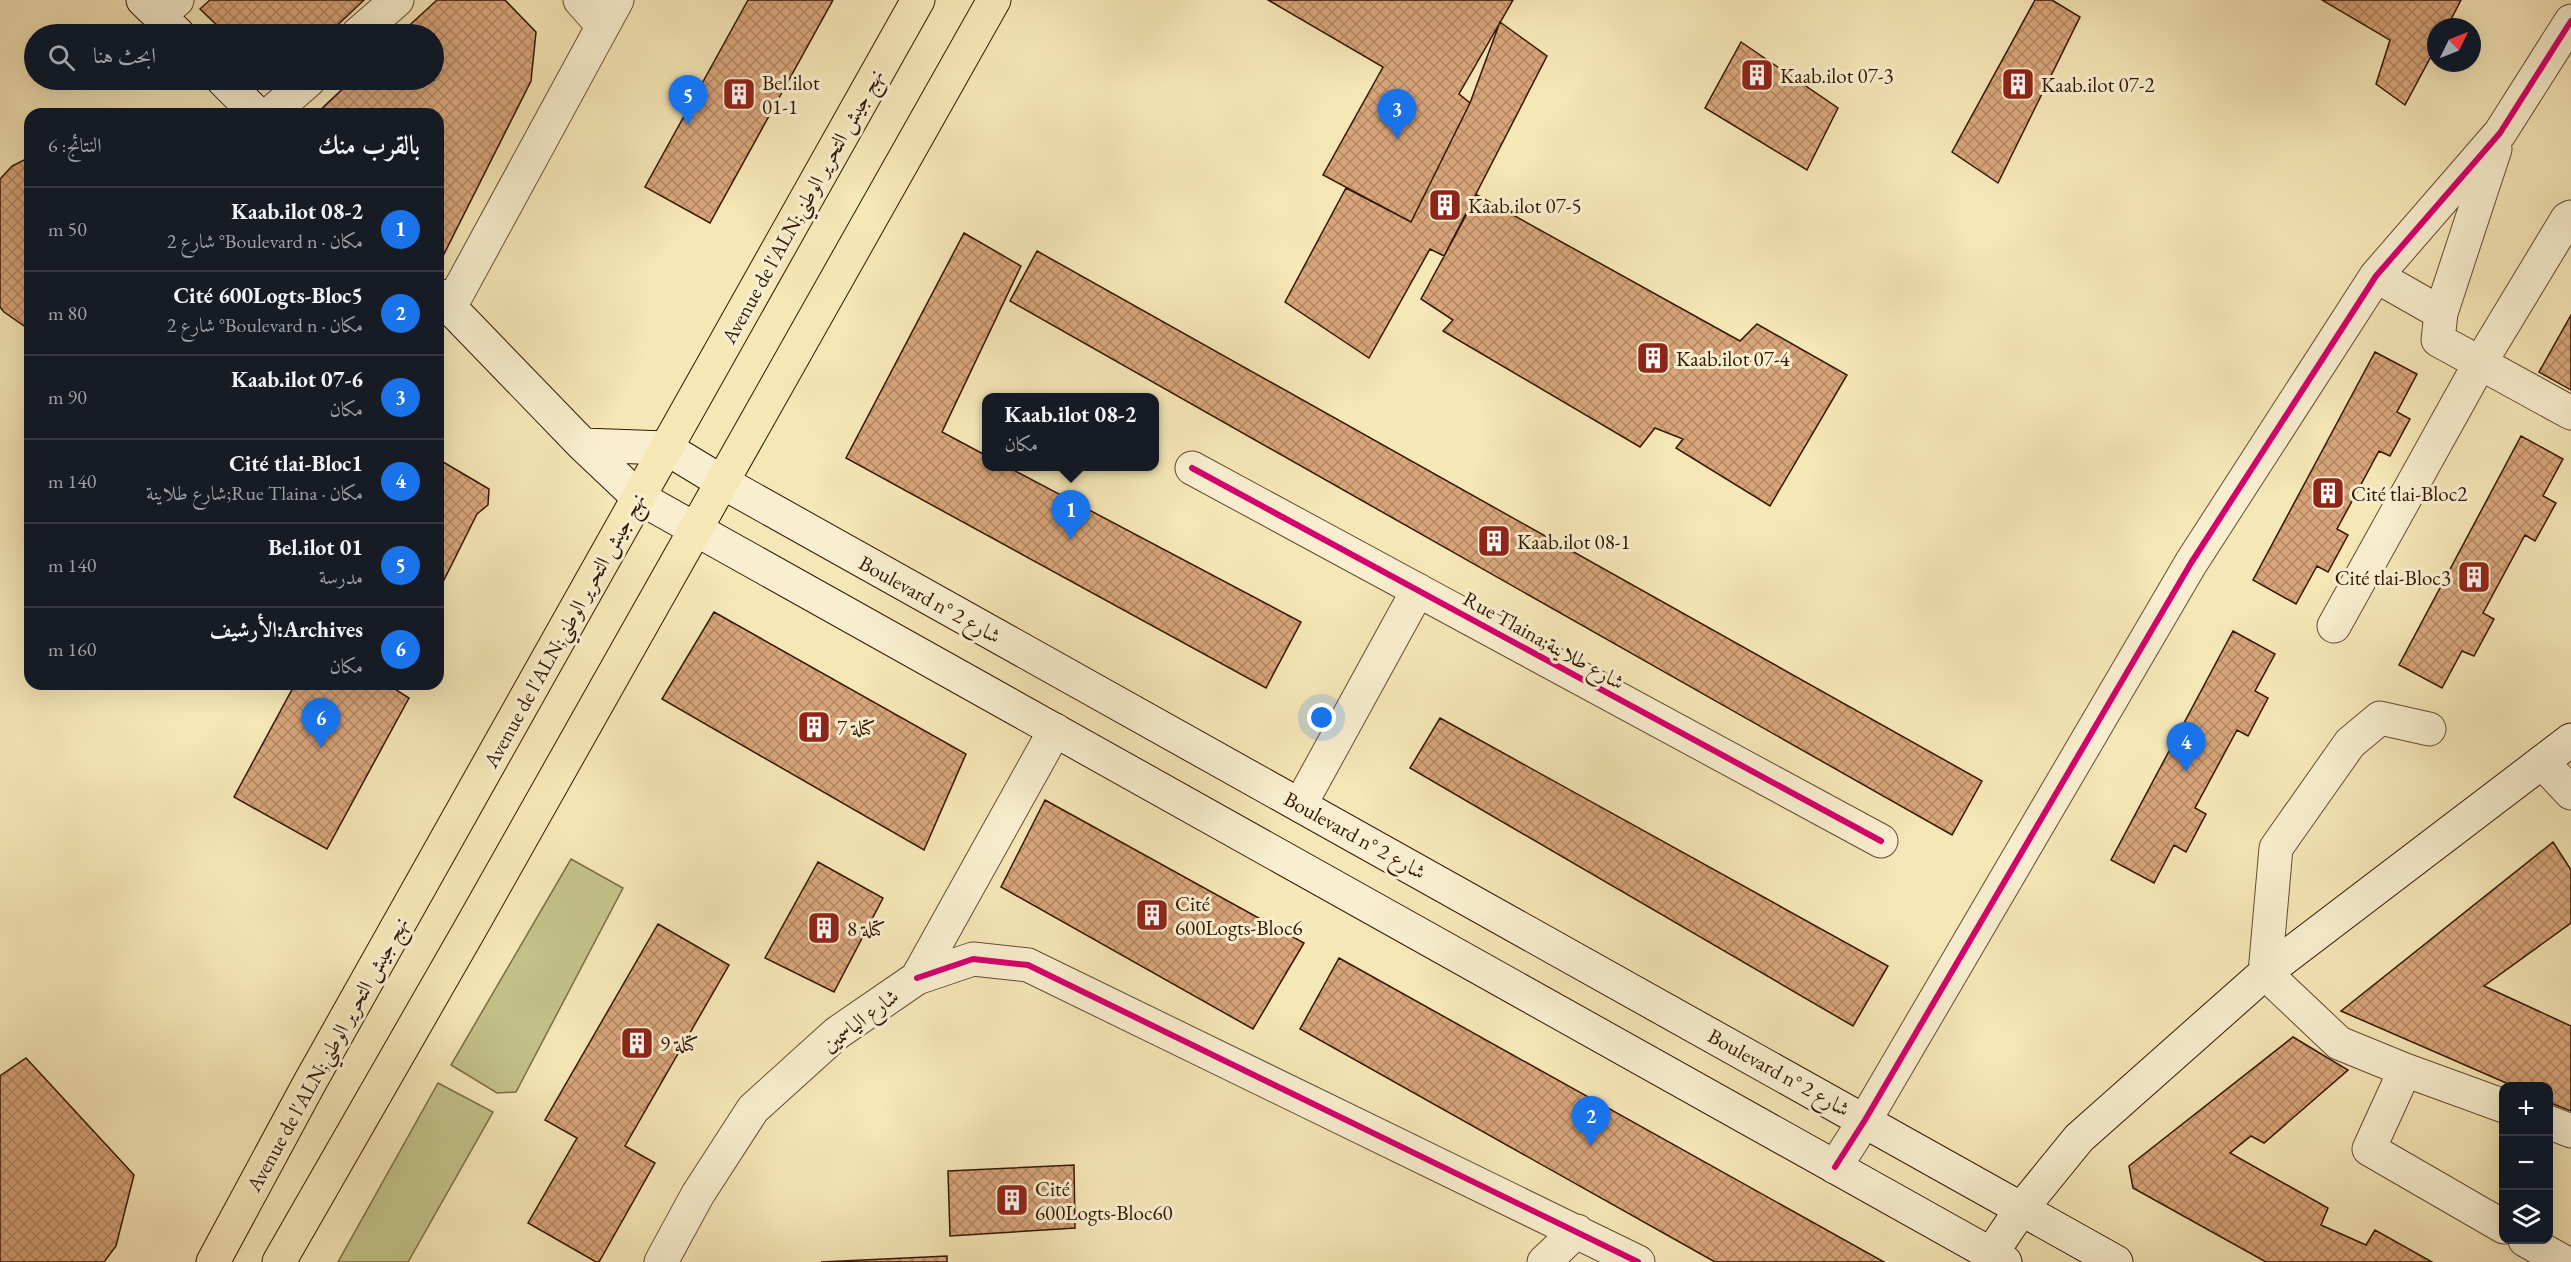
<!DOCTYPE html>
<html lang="ar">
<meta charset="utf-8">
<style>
:root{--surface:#171b24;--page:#242831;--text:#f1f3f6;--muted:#9ea1a6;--line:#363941;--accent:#1a73e8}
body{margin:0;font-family:"EB Garamond",Amiri,serif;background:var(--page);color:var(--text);direction:rtl}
.controls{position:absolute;right:18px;bottom:18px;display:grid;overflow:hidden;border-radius:12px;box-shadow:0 6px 24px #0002}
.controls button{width:54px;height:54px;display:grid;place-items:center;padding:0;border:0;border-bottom:2px solid var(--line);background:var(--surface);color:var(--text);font:30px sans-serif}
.compass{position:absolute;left:2427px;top:18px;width:54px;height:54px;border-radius:50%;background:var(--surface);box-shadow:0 6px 24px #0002;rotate:47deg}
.you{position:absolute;left:1322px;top:718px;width:21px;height:21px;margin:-15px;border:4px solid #fff;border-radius:50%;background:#1a73e8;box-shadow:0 0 0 9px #1a73e833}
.badge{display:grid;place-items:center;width:39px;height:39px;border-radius:50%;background:var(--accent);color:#fff;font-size:20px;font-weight:700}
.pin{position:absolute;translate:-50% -50px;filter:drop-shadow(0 2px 3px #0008)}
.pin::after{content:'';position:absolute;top:32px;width:21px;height:18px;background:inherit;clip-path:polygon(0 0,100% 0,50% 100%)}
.popup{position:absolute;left:982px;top:393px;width:177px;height:78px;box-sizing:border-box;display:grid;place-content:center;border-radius:12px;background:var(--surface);filter:drop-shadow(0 2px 4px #0005);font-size:20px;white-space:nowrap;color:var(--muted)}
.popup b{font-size:22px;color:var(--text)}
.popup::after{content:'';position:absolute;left:50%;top:100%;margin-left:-12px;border:12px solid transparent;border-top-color:var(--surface)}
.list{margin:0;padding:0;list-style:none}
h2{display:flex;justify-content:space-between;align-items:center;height:78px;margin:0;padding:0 24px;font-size:26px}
h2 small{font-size:20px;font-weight:400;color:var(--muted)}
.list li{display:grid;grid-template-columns:39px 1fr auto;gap:18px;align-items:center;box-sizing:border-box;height:84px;padding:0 24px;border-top:2px solid var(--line)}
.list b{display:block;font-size:22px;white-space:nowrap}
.list p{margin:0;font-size:20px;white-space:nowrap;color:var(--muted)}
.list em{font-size:20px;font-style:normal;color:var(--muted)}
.icon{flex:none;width:33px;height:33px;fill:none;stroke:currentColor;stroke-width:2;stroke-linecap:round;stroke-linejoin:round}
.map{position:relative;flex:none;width:2571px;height:1262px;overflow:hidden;direction:ltr}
.search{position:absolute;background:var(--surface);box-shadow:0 6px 24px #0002;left:24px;top:24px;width:420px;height:66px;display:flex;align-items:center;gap:15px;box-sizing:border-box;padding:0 21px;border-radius:33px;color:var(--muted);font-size:22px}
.panel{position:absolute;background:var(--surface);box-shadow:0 6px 24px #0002;left:24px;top:108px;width:420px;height:582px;border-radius:18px;direction:rtl}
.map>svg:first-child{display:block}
</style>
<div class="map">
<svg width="2571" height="1262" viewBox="0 0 2571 1262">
<defs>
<pattern id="building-cross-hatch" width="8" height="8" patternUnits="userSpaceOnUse" patternTransform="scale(1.5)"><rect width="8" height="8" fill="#d9a67b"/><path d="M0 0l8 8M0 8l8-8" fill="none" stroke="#b18663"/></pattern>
</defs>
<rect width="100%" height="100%" fill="#f6e7b7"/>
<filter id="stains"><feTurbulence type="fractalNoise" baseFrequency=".00333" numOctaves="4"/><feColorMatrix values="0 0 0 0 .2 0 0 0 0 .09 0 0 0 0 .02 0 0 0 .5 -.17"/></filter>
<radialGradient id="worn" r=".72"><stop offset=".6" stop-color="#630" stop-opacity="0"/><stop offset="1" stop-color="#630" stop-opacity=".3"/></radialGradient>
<path fill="#c3c38a" stroke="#7c6c47" stroke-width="1.5" d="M571 859 623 888 516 1092 497 1093 451 1065Z
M438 1083 493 1112 408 1262H338Z"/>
<path fill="url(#building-cross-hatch)" stroke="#341604" stroke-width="1.5" d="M210 0H364L328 34H226L200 9Z
M437 0H505L536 32 531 81 439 264 438 114H316L352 80H434V34H400Z
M748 0H833L710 223 645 187Z
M1268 0H1513L1459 94 1470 103 1411 222 1323 175 1383 67Z
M2035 0H2052L2080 17 1998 183 1952 152Z
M2322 0H2461L2447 27H2436V47L2405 105 2376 84 2390 40Z
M1500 22 1547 56 1444 256 1430 249 1369 358 1285 302 1346 188 1411 222 1470 103Z
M1741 42 1838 108 1807 170 1705 108Z
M30 157V330L4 312 0 307V179L12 166Z
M1477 195 1740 341 1757 324 1847 375 1770 506 1676 448 1683 439 1655 428 1640 447 1443 331 1453 320 1421 299Z
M964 233 1021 266 942 432 987 456V466H1006L1301 622 1266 688 846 458Z
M1037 251 1982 781 1952 835 1010 301Z
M2571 315V390L2539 372Z
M2375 352 2417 374 2397 412 2410 419 2390 456 2379 451 2337 529 2348 535 2328 572 2317 566 2296 604 2253 580Z
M2521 436 2563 459 2543 496 2556 503 2535 541 2525 535 2483 613 2494 619 2474 656 2462 651 2442 688 2399 665Z
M438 459 489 489 488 505 477 514 438 592Z
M714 612 966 754 924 850 662 699Z
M2233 631 2275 654 2255 691 2268 698 2248 736 2237 730 2195 808 2206 814 2186 852 2174 845 2154 883 2111 860Z
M295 684H387L409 698 327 849 234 797Z
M1440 718 1888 966 1853 1026 1410 768Z
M1045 800 1304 943 1253 1029 1001 887Z
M2553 842 2571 870V923L2484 986 2571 1026V1111L2548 1102V1086H2513L2341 1011Z
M818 862 883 898 834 992 765 958Z
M658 924 729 965 625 1146 655 1163 599 1262H596L528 1223 577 1138 545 1120Z
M1339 958 1884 1262H1715L1300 1029Z
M2293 1037 2348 1070 2264 1143 2251 1136 2230 1153 2328 1208 2321 1225 2366 1245 2375 1230 2432 1262H2266L2133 1188 2129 1166Z
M26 1058 134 1175 116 1246 104 1262H0V1076Z
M1074 1165 1075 1228 950 1236 948 1171Z
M947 1256V1262H821Z"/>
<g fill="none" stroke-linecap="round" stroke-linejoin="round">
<defs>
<path id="street" d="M580 0 603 26
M159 16 177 0
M358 34 397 0
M270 114 309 80
M2495 149 2441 313 2438 340 2571 413
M2376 276 2441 313
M450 307 617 0
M1192 468 1881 841
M2334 626 2480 363 2567 219 2571 217
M2429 729 2380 718 2350 743 2276 848 2265 973 2339 1043 2405 1070 2504 1106
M2542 762 2571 793
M1300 805 1418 590
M917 978 973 959 1028 965 1638 1262
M2405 1070 2369 1149 2504 1227
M2548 1122 2571 1131
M1835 1167 1865 1120 2191 563 2376 276 2500 133 2571 21
M2525 1240 2564 1262
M661 1262 698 1194 753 1109 837 1033 917 978 1055 730
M1544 1262 1577 1231"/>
<path id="secondary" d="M143 0 178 34
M223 80 257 114
M438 295 583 445 638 497 2005 1262
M583 445 666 448 722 482 2116 1262
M1991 1254 2022 1208 2079 1138 2265 973 2571 740"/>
<path id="primary" d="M213 1262 309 1084 918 0
M279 1262 470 929 994 0"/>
</defs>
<use href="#street" stroke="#644a31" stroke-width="35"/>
<use href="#secondary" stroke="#341604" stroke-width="35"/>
<use href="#primary" stroke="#341604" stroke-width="35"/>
<use href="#street" stroke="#f9efd0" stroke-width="33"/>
<use href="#secondary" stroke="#f9efd0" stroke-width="33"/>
<use href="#primary" stroke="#f6e7b7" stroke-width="33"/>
<defs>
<path id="cycleway" d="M1192 468 1881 841
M917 978 973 959 1028 965 1638 1262
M1835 1167 1865 1120 2191 563 2376 276 2500 133 2571 21"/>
</defs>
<use href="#cycleway" stroke="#f9efd0" stroke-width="10"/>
<use href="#cycleway" stroke="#d6006c" stroke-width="6"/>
</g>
<defs>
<symbol id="building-square" viewBox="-11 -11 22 22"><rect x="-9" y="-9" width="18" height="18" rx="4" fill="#8f2418" stroke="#f9efd0"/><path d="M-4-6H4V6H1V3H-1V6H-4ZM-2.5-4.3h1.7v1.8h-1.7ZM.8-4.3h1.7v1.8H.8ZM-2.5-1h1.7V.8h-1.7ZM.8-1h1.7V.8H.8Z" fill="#fff"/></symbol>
</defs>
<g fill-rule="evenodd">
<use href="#building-square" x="1738" y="56" width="38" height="38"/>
<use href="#building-square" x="1999" y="65" width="38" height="38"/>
<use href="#building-square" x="720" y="75" width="38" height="38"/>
<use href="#building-square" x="1426" y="186" width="38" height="38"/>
<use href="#building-square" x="1634" y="339" width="38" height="38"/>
<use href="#building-square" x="2309" y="474" width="38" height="38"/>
<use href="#building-square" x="1475" y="522" width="38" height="38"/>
<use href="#building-square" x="2455" y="558" width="38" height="38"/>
<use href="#building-square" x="795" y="708" width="38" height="38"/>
<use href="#building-square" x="1133" y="896" width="38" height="38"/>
<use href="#building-square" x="805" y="909" width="38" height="38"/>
<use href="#building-square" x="618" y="1024" width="38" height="38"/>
<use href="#building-square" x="993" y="1181" width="38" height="38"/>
</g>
<g text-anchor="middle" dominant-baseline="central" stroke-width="6" stroke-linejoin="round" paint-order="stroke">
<g font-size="21" fill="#341604" stroke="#f9efd0" text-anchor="start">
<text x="1780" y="75">Kaab.ilot 07-3</text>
<text x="762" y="82">Bel.ilot<tspan x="762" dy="24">01-1</tspan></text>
<text x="2041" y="84">Kaab.ilot 07-2</text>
<text x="1468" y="205">Kaab.ilot 07-5</text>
<text x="1676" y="358">Kaab.ilot 07-4</text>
<text x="2351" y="493">Cité tlai-Bloc2</text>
<text x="1517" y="541">Kaab.ilot 08-1</text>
<text x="2451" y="577" text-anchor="end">Cité tlai-Bloc3</text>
<text x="837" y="727">كتلة 7</text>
<text x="1175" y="903">Cité<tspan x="1175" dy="24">600Logts-Bloc6</tspan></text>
<text x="847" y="928">كتلة 8</text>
<text x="660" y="1043">كتلة 9</text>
<text x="1035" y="1188">Cité<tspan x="1035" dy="24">600Logts-Bloc60</tspan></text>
</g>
<g font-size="21" fill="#341604" stroke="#f9efd0">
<text transform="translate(802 206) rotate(-61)">Avenue de l'ALN;نهج جيش التحرير الوطني</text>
<text transform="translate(930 599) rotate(29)">Boulevard n° شارع 2</text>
<text transform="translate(564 630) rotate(-61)">Avenue de l'ALN;نهج جيش التحرير الوطني</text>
<text transform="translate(1544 640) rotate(29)">Rue Tlaina;شارع طلاينة</text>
<text transform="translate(1355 835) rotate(29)">Boulevard n° شارع 2</text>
<text transform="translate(860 1020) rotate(-37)">شارع الياسمين</text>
<text transform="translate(327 1054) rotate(-61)">Avenue de l'ALN;نهج جيش التحرير الوطني</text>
<text transform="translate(1779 1072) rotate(29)">Boulevard n° شارع 2</text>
</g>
</g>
<rect width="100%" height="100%" filter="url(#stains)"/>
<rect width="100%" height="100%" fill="url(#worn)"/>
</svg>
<div class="controls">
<button>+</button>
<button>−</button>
<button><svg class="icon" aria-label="layers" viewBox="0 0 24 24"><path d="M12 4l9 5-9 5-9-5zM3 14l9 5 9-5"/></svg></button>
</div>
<svg class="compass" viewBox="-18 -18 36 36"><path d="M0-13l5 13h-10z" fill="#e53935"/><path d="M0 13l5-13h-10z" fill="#9ea1a6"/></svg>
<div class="you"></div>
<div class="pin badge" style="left:1071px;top:540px">1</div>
<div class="popup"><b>Kaab.ilot 08-2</b>مكان</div>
<div class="pin badge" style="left:1591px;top:1146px">2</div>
<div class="pin badge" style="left:1397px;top:139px">3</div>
<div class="pin badge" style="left:2186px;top:772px">4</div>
<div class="pin badge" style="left:688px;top:125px">5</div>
<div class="pin badge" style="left:321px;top:748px">6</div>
<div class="search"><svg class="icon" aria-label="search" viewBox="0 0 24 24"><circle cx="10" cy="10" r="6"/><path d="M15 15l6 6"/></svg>ابحث هنا</div>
<section class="panel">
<h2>بالقرب منك<small>النتائج: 6</small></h2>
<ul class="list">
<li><span class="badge">1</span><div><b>Kaab.ilot 08-2</b><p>مكان · Boulevard n° شارع 2</p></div><em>50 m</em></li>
<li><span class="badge">2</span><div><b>Cité 600Logts-Bloc5</b><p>مكان · Boulevard n° شارع 2</p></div><em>80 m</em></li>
<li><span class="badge">3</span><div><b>Kaab.ilot 07-6</b><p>مكان</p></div><em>90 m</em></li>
<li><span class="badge">4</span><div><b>Cité tlai-Bloc1</b><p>مكان · Rue Tlaina;شارع طلاينة</p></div><em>140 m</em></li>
<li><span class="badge">5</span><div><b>Bel.ilot 01</b><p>مدرسة</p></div><em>140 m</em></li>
<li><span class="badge">6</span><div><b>Archives:الأرشيف</b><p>مكان</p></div><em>160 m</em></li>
</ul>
</section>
</div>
